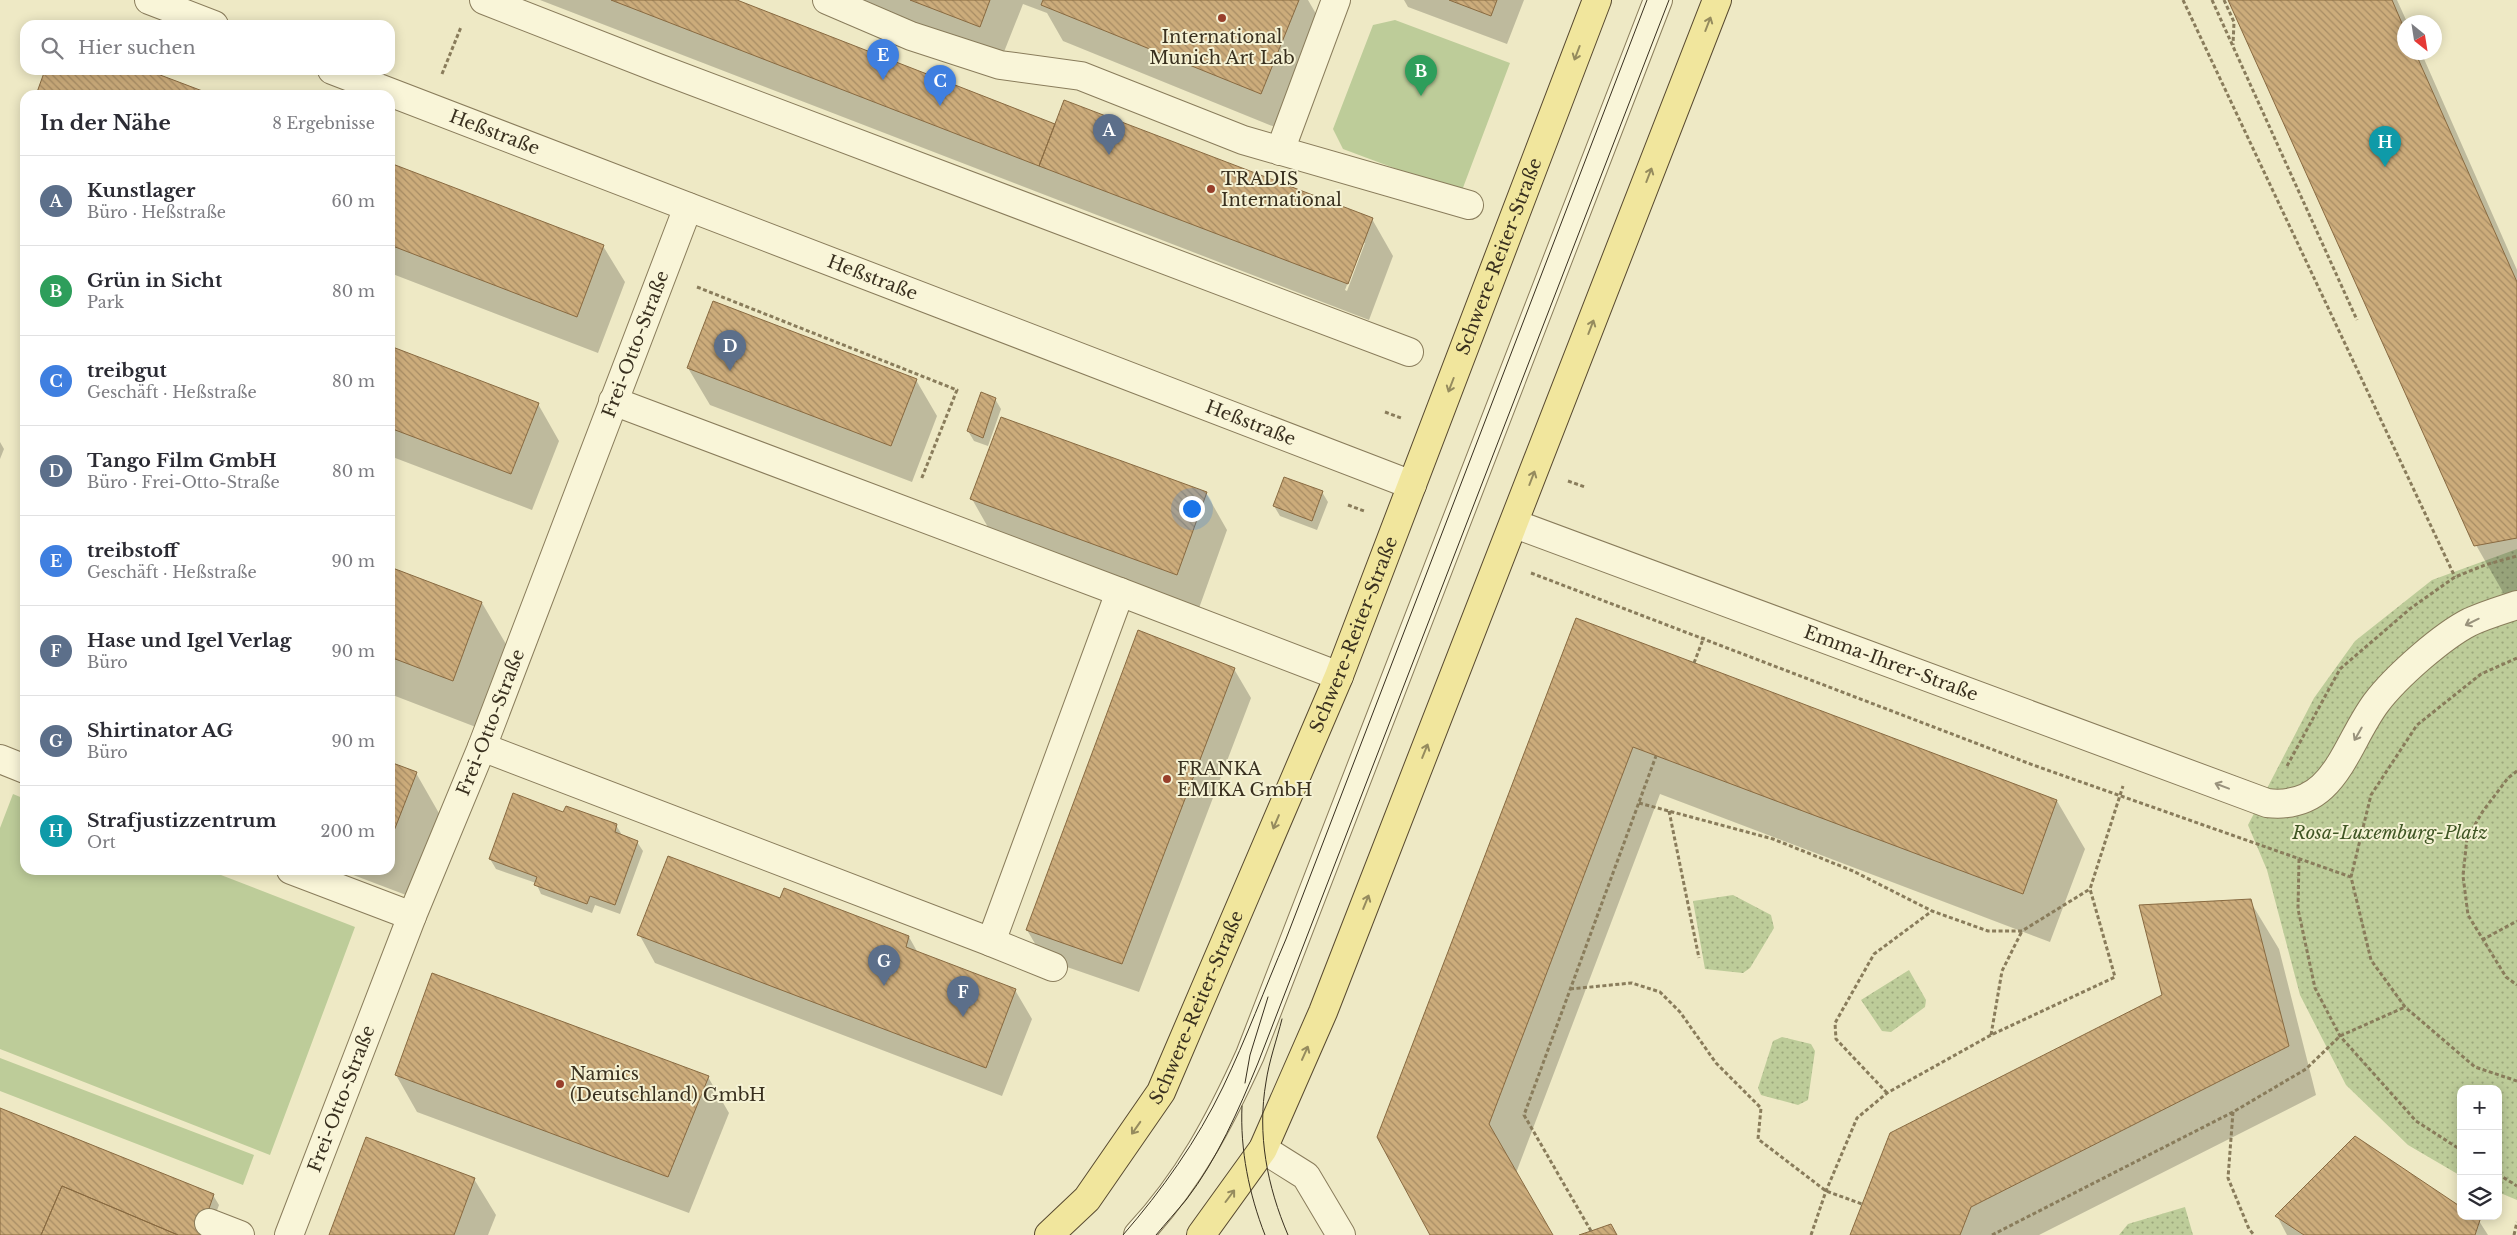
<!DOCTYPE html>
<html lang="de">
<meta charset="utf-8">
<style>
:root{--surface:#fff;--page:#f7f7f7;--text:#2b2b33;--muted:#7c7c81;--line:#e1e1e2;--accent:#0f766e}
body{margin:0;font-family:"Libre Baskerville",serif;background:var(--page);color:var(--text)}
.controls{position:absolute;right:15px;bottom:15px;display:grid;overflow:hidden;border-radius:10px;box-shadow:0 2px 12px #0003}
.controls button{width:45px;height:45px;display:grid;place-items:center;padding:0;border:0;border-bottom:1px solid var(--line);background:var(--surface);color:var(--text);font:25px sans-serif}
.compass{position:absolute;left:2397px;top:15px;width:45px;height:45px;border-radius:50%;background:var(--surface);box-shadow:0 2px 12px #0003;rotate:150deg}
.you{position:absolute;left:1191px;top:508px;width:18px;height:18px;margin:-12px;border:4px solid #fff;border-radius:50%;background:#1a73e8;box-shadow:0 0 0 8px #1a73e833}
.badge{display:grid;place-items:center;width:32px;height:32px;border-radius:50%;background:var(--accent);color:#fff;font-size:16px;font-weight:700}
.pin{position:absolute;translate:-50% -41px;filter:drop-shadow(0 1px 2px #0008)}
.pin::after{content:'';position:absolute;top:26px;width:18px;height:15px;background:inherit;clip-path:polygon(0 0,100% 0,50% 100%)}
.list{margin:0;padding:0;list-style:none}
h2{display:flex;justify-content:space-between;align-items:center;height:65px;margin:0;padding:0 20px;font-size:21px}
h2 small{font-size:16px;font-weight:400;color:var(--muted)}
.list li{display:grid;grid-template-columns:32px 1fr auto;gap:15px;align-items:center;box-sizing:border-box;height:90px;padding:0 20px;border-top:1px solid var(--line)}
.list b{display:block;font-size:19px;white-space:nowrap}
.list p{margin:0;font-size:16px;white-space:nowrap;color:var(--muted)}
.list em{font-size:16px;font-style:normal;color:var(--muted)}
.icon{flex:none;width:28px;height:28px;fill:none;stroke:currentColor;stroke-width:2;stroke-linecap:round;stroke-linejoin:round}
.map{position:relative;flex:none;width:2517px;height:1235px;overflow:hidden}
.search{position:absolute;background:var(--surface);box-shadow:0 2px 12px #0003;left:20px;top:20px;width:375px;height:55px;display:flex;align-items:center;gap:12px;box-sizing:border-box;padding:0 18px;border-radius:15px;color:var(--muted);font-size:19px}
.panel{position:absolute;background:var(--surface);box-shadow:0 2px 12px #0003;left:20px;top:90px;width:375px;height:785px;border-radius:15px}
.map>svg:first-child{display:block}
</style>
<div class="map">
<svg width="2517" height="1235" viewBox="0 0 2517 1235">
<defs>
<pattern id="park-dots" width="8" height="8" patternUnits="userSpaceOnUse" patternTransform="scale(1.25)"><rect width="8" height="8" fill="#bdcc99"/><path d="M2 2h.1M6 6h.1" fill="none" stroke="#9ba67c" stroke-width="1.8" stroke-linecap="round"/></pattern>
<pattern id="building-back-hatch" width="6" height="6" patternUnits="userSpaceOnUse" patternTransform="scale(1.25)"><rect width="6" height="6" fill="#ccac7b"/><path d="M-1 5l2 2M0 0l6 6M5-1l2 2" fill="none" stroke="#a78c64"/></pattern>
</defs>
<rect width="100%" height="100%" fill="#eee9c5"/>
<path fill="#bdcc99" d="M1395 20 1510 63 1461 193 1343 149 1333 129 1373 25Z
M13 794 25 799V870H208L355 927 270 1155 0 1049V828Z
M0 1058 254 1155 243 1185 0 1091Z"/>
<path fill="url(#park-dots)" d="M2517 549V1200L2498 1192V1089H2461V1176L2408 1145 2346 1085 2300 995 2267 870 2248 825 2314 698 2355 641 2432 580Z
M1733 895 1771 915 1774 928 1750 968 1743 973 1705 969 1693 901Z
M1909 970 1926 1000 1925 1007 1891 1032 1882 1031 1861 1000Z
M1782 1037 1811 1044 1815 1051 1808 1100 1798 1105 1761 1095 1758 1088 1773 1041Z
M2185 1207 2193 1235H2119L2128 1224Z"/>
<path fill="#0003" fill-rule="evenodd" d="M540 0H734L1056 125 1372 219 1393 256 1369 320ZM1363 243H1365L1347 291 1345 290Z
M836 0H1308L1323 26 1282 130 1063 41 1047 13 1023 4 1000 62Z
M1404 0H1524L1507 44 1408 7Z
M2229 0H2397L2407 22H2404V52H2421L2517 270V591L2504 594 2476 545Z
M390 164 603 246 625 282 598 353 390 273Z
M390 347 538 404 559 441 532 510 390 456Z
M688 368 916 380 937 416 912 482 710 405Z
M995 399 1001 409 988 446 974 441 968 431Z
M0 442 4 449 0 459Z
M1322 492 1328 502 1317 530 1280 516 1274 506Z
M1206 493 1227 530 1198 611 993 536 972 499Z
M390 568 482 603 510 651 481 729 390 694Z
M1576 619 2057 801 2085 849 2050 942 1660 794 1516 1173 1552 1235H1433Z
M1234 669 1251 698 1139 992 1044 959 1027 930Z
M390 763 416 773 444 822 414 898 340 870H390Z
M564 813 616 825 622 835 637 842 643 851 620 914 595 905 592 913 541 894 536 883 496 869 490 859Z
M780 900 909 937 918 953 1015 990 1032 1019 1002 1096 655 963 639 934Z
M2250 901 2279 949 2316 1095 2039 1235H1852L2164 996Z
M396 1075 708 1077 729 1113 689 1213 417 1112Z
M0 1110 213 1195 219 1205 208 1235H0Z
M474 1179 496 1215 488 1235H331Z
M2277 1216H2461L2479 1221 2488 1235H2287Z"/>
<path fill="url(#building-back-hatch)" stroke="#886a41" d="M611 0H737L1055 124 1039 166Z
M910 0H990L980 27Z
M1043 0H1299L1261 94 1041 5Z
M1449 0H1497L1491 16Z
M2228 0H2392L2404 28V52H2415L2517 282V538L2474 546Z
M45 70H147L213 95H36Z
M1064 100 1373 218 1348 284 1039 166Z
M390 163 604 245 577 317 390 245Z
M713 301 917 379 891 446 687 368Z
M390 346 539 403 511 474 390 428Z
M981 392 996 398 983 438 967 431Z
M1001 417 1207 492 1177 575 970 499Z
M1284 477 1323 491 1312 521 1273 506Z
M390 567 482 602 453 681 390 657Z
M1576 618 2057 800 2023 894 1633 747 1489 1124 1553 1235H1430L1377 1137Z
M1138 630 1235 668 1122 964 1026 930Z
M390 762 417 772 390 841Z
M513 793 563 812 566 806 617 824 615 832 638 841 615 905 590 896 587 904 534 885 537 877 489 859Z
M668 856 780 898 784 888 909 936 906 947 1016 989 986 1068 637 935Z
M2251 899 2289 1046 1971 1207 1960 1235H1850L1890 1133 2162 995 2139 905Z
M432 973 709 1076 668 1177 395 1075Z
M0 1108 214 1194 200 1235H178L62 1186 41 1235H0Z
M2355 1136 2461 1207V1216H2475L2480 1220 2475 1235H2304L2275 1216Z
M366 1137 475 1178 454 1235H329Z
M62 1186 178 1235H41Z
M1611 1224 1617 1235H1579L1591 1231Z"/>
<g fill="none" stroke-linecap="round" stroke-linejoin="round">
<defs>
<g id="minor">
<path d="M149 0 214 25"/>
<path d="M484 0 658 68 1409 352"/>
<path d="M827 0 911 36 1000 65 1081 76 1243 140 1469 205"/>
<path id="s1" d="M332 70 1412 485"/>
<path d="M1280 151 1336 0"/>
<path id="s2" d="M1515 524 2267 803C2335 811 2344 746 2376 703 2388 687 2406 670 2421 657 2435 645 2454 630 2470 622 2485 615 2502 610 2517 605"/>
<path d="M1120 592 1339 676"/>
<path d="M482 747 991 942 1120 592 613 401"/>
<path d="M0 759 25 769"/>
<path d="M291 870 412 916"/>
<path d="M991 942 1053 967"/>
<path d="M1263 1149 1306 1176 1341 1235"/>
<path d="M209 1223 240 1235"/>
<path id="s3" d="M289 1235 412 916 482 747 688 207"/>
<path d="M1138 1235C1189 1180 1219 1123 1250 1055L1658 0"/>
</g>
<g id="major">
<path id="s4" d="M1049 1235 1087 1199 1161 1092 1339 676 1597 0"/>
<path d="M1201 1235 1263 1149 1323 1012 1717 0"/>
</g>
</defs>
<use href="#minor" stroke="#897c5b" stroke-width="30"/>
<use href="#major" stroke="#57492f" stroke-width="30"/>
<path stroke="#897c5b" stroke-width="3" stroke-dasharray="4 2.5" stroke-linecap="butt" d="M2183 0 2455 577
M2212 0 2357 320
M2224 0 2234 22 2233 45
M442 74 461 27
M697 287 957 390 921 480
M1385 412 1401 418
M1568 481 1585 487
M1348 505 1364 511
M1531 573 2033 765 2351 877
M2517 658 2481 674 2417 725 2371 795 2351 877 2371 960 2405 1007 2475 1067 2517 1081
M1694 663 1704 637
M2287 766 2340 669 2411 608 2455 577 2485 565 2517 556
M2517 771 2508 778 2483 811 2467 838 2463 876 2468 915 2506 977 2517 985
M1639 803 1773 839 1853 871 1932 911 1988 931H2022L2090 889
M1669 811 1699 958
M2299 859 2298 909 2315 988 2340 1036 2416 1121 2461 1150
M2482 940 2517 921
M1570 989 1632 983 1660 992 1680 1012 1716 1063 1761 1108 1758 1139 1826 1191 1862 1204
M1991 1035 2002 971 2022 931
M1887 1093 1836 1039 1835 1023 1874 954 1932 911
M2233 1112 2228 1178 2249 1229 2254 1235
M2498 1174 2517 1186
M1591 1231 1524 1115 1656 756
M1811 1235 1826 1191 1857 1118 1887 1093 1991 1035 2115 977 2090 889 2123 786
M1992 1235 2233 1112 2306 1069 2340 1036 2405 1007
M2514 1235 2517 1222"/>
<use href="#minor" stroke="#f9f5d8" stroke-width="28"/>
<use href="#major" stroke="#f1e69d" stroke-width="28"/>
<path stroke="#39301f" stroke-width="1" d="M1282 1019C1277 1039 1269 1061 1266 1082 1257 1134 1267 1186 1288 1235
M1245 1083 1250 1055 1268 997
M1242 1106C1240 1150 1249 1194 1265 1235
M1123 1235C1162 1190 1197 1141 1223 1087 1246 1039 1265 988 1286 939L1647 0
M1156 1235C1166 1223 1176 1212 1186 1200 1217 1160 1239 1109 1258 1063L1669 0"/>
</g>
<defs><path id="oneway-shaft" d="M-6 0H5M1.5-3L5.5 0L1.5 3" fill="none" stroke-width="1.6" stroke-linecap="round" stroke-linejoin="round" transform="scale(1.25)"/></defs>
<g stroke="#958b5e">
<use href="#oneway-shaft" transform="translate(1708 24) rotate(-69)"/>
<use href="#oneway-shaft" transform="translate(1577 53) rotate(111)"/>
<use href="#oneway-shaft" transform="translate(1649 175) rotate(-69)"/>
<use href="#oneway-shaft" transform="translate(1591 327) rotate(-69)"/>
<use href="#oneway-shaft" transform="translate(1451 385) rotate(111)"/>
<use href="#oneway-shaft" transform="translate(1532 478) rotate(-69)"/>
<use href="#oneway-shaft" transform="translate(1425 751) rotate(-68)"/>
<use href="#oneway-shaft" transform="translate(1276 822) rotate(113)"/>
<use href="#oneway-shaft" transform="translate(1366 902) rotate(-68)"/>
<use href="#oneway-shaft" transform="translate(1305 1053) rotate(-66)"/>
<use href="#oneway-shaft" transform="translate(1136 1128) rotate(125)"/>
<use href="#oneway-shaft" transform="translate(1230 1196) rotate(-53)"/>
</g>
<g stroke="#99927c">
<use href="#oneway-shaft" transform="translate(2472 622) rotate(154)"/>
<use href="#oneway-shaft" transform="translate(2358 734) rotate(120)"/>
<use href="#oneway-shaft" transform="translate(2222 786) rotate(-159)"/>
</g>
<g fill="#983f2b" stroke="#f5f2d4" stroke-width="2">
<circle cx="1222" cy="18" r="5"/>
<circle cx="1211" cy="189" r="5"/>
<circle cx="1167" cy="779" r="5"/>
<circle cx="560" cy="1084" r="5"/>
</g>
<g text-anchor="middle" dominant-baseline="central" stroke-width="4" stroke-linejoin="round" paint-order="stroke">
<g font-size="18" fill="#39301f" stroke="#f5f2d4" text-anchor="start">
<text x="1222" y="37" text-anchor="middle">International<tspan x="1222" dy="21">Munich Art Lab</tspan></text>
<text x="1221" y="179">TRADIS<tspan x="1221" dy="21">International</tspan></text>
<text x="1177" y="769">FRANKA<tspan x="1177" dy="21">EMIKA GmbH</tspan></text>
<text x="570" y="1074">Namics<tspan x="570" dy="21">(Deutschland) GmbH</tspan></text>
</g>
<g font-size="18" fill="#39301f" stroke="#f5f2d4">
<text stroke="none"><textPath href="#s1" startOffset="174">Heßstraße</textPath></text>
<text stroke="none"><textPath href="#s4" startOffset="1084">Schwere-Reiter-Straße</textPath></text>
<text stroke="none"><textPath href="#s1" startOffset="579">Heßstraße</textPath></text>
<text stroke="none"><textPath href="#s3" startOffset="956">Frei-Otto-Straße</textPath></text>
<text stroke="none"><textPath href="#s1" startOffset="984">Heßstraße</textPath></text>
<text stroke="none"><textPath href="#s4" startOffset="679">Schwere-Reiter-Straße</textPath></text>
<text stroke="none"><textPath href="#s2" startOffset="401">Emma-Ihrer-Straße</textPath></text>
<text stroke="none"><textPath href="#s3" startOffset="551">Frei-Otto-Straße</textPath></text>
<text stroke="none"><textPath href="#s4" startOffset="274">Schwere-Reiter-Straße</textPath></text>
<text stroke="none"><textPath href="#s3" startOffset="146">Frei-Otto-Straße</textPath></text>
</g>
<g font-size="18" font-style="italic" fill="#405625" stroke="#f5f2d4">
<text x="2390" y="833">Rosa-Luxemburg-Platz</text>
</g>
</g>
</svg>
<div class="controls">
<button>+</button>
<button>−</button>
<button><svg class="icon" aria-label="layers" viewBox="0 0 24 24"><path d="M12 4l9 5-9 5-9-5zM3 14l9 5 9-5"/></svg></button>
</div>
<svg class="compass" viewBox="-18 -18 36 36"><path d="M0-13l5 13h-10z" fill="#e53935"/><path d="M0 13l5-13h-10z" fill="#7c7c81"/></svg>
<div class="you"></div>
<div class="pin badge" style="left:1109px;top:155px;background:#5c6f8a">A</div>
<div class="pin badge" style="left:1421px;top:96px;background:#2e9e5b">B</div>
<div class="pin badge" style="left:940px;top:106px;background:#3f7fe0">C</div>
<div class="pin badge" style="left:730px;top:371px;background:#5c6f8a">D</div>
<div class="pin badge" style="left:883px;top:80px;background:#3f7fe0">E</div>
<div class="pin badge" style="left:963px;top:1017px;background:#5c6f8a">F</div>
<div class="pin badge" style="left:884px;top:986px;background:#5c6f8a">G</div>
<div class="pin badge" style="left:2385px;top:167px;background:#0f9aa8">H</div>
<div class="search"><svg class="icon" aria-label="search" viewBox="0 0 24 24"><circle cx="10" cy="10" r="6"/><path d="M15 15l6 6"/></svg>Hier suchen</div>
<section class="panel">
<h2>In der Nähe<small>8 Ergebnisse</small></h2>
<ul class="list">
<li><span class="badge" style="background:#5c6f8a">A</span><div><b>Kunstlager</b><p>Büro · Heßstraße</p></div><em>60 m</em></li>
<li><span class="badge" style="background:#2e9e5b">B</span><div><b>Grün in Sicht</b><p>Park</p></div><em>80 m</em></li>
<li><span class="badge" style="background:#3f7fe0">C</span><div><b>treibgut</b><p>Geschäft · Heßstraße</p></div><em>80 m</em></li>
<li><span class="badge" style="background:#5c6f8a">D</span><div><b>Tango Film GmbH</b><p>Büro · Frei-Otto-Straße</p></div><em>80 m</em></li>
<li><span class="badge" style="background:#3f7fe0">E</span><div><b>treibstoff</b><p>Geschäft · Heßstraße</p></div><em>90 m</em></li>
<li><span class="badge" style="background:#5c6f8a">F</span><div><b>Hase und Igel Verlag</b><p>Büro</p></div><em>90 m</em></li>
<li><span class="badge" style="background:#5c6f8a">G</span><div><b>Shirtinator AG</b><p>Büro</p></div><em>90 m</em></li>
<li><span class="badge" style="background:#0f9aa8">H</span><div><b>Strafjustizzentrum</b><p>Ort</p></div><em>200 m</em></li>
</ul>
</section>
</div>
